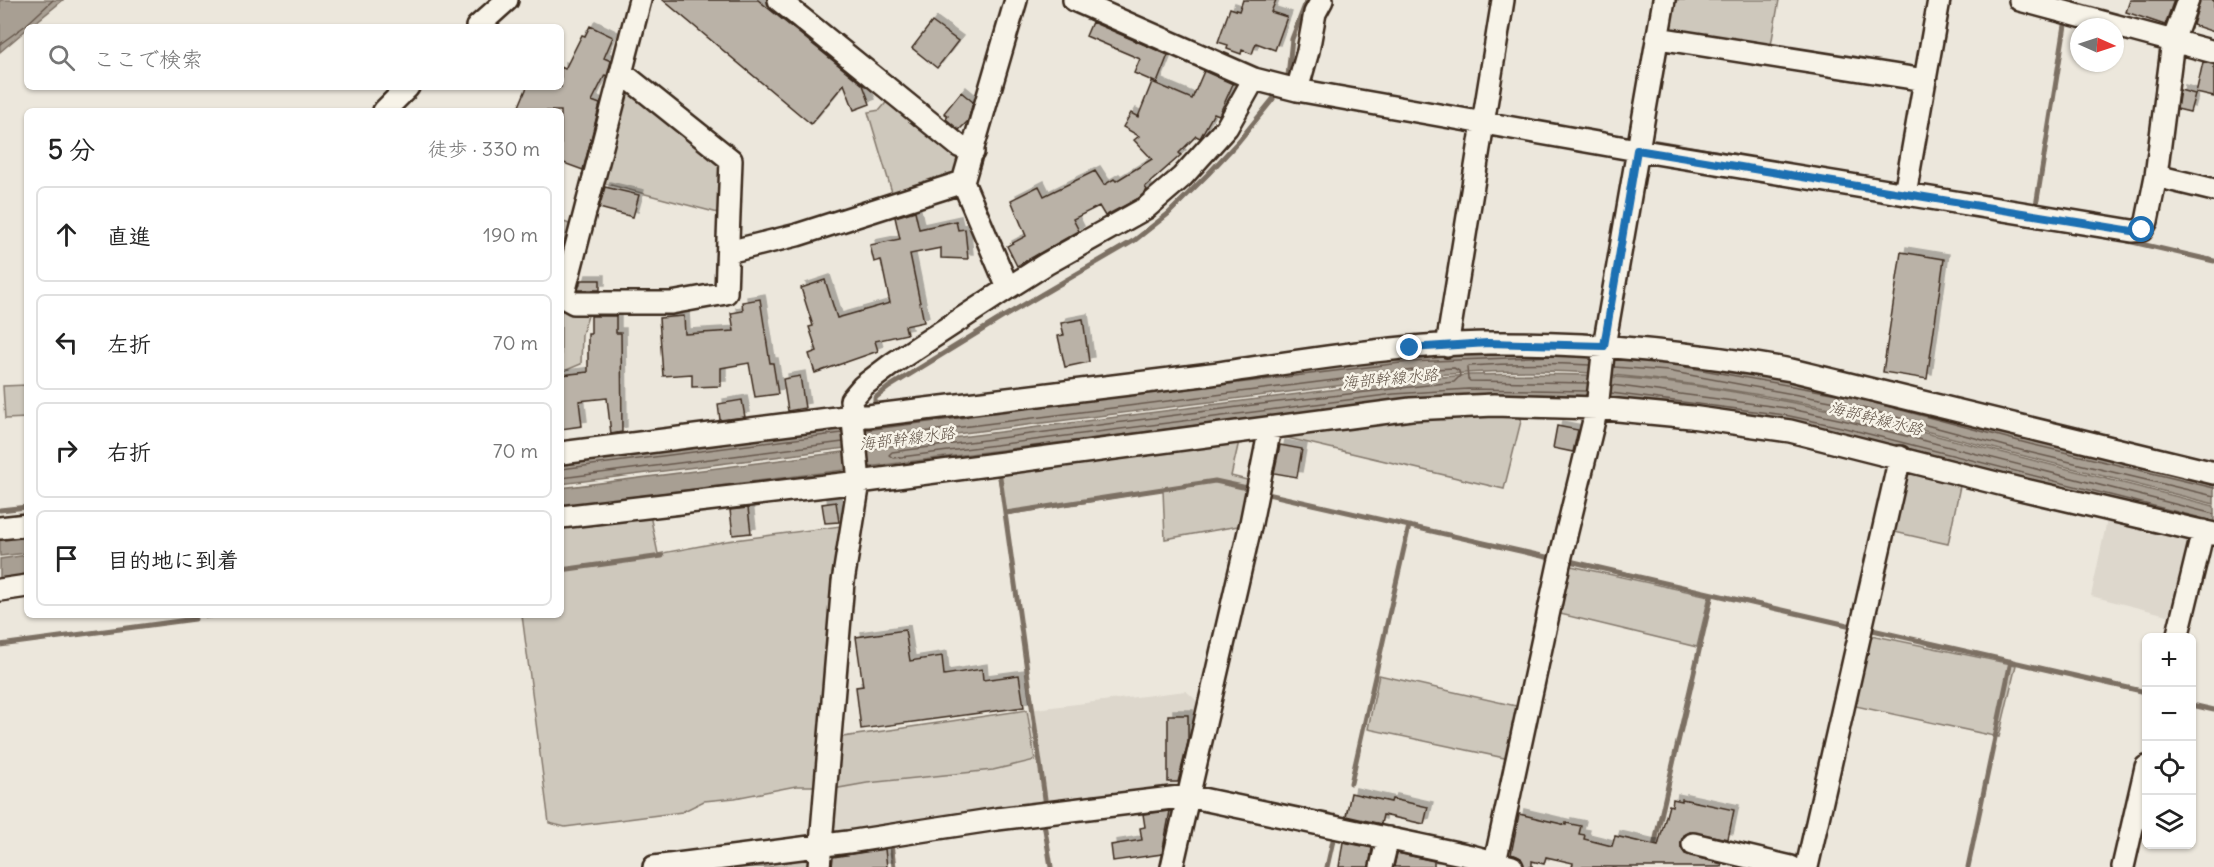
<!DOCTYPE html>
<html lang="ja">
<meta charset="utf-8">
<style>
:root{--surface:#fff;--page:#f2f2f2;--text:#222;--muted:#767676;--line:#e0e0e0}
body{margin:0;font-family:Delius,"Klee One",sans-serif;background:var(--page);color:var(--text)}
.controls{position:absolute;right:18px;bottom:18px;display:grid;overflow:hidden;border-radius:9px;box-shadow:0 2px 4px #0004}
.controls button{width:54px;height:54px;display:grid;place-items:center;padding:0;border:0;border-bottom:2px solid var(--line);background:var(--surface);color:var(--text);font:30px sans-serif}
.compass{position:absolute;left:2070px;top:18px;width:54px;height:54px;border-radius:50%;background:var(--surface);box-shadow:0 2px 4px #0004;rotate:93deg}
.stop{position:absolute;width:18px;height:18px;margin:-14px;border:4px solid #1f6fb2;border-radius:50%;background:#fff}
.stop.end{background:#1f6fb2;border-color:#fff;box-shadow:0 2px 6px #0008}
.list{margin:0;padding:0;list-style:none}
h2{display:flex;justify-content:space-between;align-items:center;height:78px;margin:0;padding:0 24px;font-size:26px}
h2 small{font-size:20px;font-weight:400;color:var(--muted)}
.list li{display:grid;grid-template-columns:39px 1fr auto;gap:18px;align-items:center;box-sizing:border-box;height:96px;margin:0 12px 12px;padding:0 12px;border:2px solid var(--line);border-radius:9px}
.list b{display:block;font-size:22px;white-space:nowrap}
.list em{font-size:20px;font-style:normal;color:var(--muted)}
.icon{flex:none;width:33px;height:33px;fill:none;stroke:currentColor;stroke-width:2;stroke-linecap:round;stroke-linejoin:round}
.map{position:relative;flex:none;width:2214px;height:867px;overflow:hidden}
.search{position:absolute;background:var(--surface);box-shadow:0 2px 4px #0004;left:24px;top:24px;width:540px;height:66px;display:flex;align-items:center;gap:15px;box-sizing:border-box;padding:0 21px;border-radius:9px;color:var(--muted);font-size:22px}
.panel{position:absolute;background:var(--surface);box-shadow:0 2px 4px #0004;left:24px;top:108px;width:540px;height:510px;border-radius:9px}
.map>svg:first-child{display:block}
</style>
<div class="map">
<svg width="2214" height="867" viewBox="0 0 2214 867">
<defs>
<filter id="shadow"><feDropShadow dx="5" dy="-5" stdDeviation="0" flood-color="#0004"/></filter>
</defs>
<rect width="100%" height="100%" fill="#ece7dc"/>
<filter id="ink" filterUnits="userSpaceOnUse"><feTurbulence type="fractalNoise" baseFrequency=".0167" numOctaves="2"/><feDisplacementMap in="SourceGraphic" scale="12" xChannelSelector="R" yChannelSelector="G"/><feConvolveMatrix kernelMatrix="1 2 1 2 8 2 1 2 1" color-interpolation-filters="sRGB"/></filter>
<g filter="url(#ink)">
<path fill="#ddd7cc" d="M2107 520 2188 539 2192 546 2175 617 2091 596Z
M1186 691 1205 708 1182 790 838 837 830 832 833 789 867 783 993 770 1034 760 1027 710Z"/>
<path fill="#cec8bc" stroke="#84796d" stroke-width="1.5" d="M1670 0H1779L1770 51 1671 36 1665 26Z
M629 85 723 159 722 214 599 182 622 87Z
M889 99 959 155 962 166 957 179 894 199 868 112 880 110Z
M561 221 575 226 561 267Z
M561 300 584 308 588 316 582 334 581 364 564 371 561 370Z
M27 385V418L5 419 3 386Z
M1423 416H1518L1521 421 1504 489 1279 436Z
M1240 437 1231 476 1259 483 1247 521 1238 526 1165 539 1163 490 1005 515 998 476Z
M1904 468 1961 481 1948 544 1890 531Z
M650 515 658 554 727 541 848 525 817 786H796L735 798 704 801 682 812 565 827 549 823 522 615H561V528Z
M1562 564 1709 596 1697 647 1552 612Z
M1866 634 2016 665 1999 737 1851 705Z
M1379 675 1525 708 1514 760 1368 729Z
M1027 710 1035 760 993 770 867 783 833 789 836 738Z
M814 854 813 867H717Z"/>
<path fill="#a89f93" stroke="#7c7064" stroke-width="1.5" d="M0 0H63L30 27H27V29L0 52Z
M1485 351 1603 352 1790 378 2214 483V504L1846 411C1766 395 1684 381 1602 374 1540 368 1477 372 1415 376L561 484V463L1409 356Z
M1536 374C1558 375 1579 374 1601 376 1683 381 1765 397 1846 413L2214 506V527C2089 500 1966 459 1841 433 1761 417 1679 404 1599 397 1531 392 1463 395 1395 400L561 506V488L1415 379 1469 375Z
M27 533V553L0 556V536Z
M27 555V575L0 578V559Z"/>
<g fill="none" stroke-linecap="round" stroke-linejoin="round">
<path stroke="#67594d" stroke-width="1.5" d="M0 44 26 25 53 0
M1680 366 1848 396 2030 444 2214 488
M1614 367 1668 371 1847 404 2028 452 2214 496
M1588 383 1470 381 1468 379 1467 368 1469 366C1509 363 1550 363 1590 365
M1221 385 1409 362 1555 356
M1612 385 1786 408 1843 420 2214 514
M1611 393 1785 415 1841 427 2205 519
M866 430 967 417
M867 439 1414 370 1454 368 1459 371 1460 376 1454 382 1253 405 892 452 889 455 893 458 1394 394 1468 389 1587 391
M561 469 842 433
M561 478 843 442"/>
<path stroke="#7c7064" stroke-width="5" d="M1288 76 1292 39 1307 0
M1645 140 1738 156
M2033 206H2036L2065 25
M2128 241 2214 261
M875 404V398L889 387 1003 317 1135 240 1168 214 1208 174 1238 142 1273 99
M1000 477 1046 806
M1263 493 1555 559
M0 510 27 507
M1006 513 1215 481 1252 489
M1565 560 1856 627
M561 570 662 556
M207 616 217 615
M1868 629 2146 692
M0 645 195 619
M2192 705 2214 710
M1351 783 1409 526
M1044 823 1051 867
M891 844 894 867
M1653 851 1712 594
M1327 867 1334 836
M1968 867 2011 661"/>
</g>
<path fill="#bab2a7" stroke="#3b2a1e" stroke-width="1.5" filter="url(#shadow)" d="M663 0H758L863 85 870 104 854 110 844 84 811 124Z
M1243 0H1276L1271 12 1287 17 1275 50 1256 43 1252 54 1242 50 1241 54 1227 49 1228 45 1218 42 1230 8 1239 11Z
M2130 0H2174L2165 25 2126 12Z
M2200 0H2214V32L2193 25Z
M932 22 958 41 937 68 912 48Z
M1092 22 1168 55 1157 83 1134 73 1140 59 1086 36Z
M590 26 613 37 604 58 611 61 607 76 605 75 592 101 600 104 583 170 561 162V111H517L527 87H561V67L565 69 582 35 585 36Z
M2203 62 2214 64V97L2196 93Z
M1204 71 1233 84 1219 115 1214 113 1200 138 1196 136 1179 153 1181 155 1145 187 1147 190 1139 198 1105 216 1099 206 1073 219 1079 231 1017 266 1007 246 1026 236 1011 200 1039 186 1044 196 1095 171 1104 185 1114 179 1116 181 1152 159 1134 140 1139 136 1123 127 1131 113 1138 117 1152 82 1192 99Z
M2180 90 2195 94 2190 112 2177 109Z
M961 92 973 102 968 121 959 130 946 119 948 116 944 113Z
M605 187 639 195 633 217 599 208Z
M915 211 919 229 956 221 958 230 965 229 968 259 941 258V248L910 254 924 322 905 326 907 334 875 341 878 351 815 373 809 354 817 351 809 327 813 326 801 288 825 280 837 318 890 303 881 260 874 262 870 245 900 239 895 217Z
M1901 252 1944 259 1927 379 1883 372Z
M581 280H600V290H578Z
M760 299 770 363H773L778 394 755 397 749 363 721 368V386L692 387V374L663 376 659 318 684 316 685 334 734 331 731 313 743 311 742 302Z
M591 316H616V333H621L622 432 611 434 607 398 579 401 582 426 561 429V375L588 372V334H591Z
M1083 319 1089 362 1065 367 1058 336 1064 335 1061 323Z
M800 376 805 408 788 411 783 379Z
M742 400 745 417 720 420 718 404Z
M1557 426 1578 430 1573 452 1553 448Z
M1280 445 1302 449 1297 477 1274 473Z
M836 502 839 522 825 523 822 504Z
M748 508 751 533 733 535 730 510Z
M905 630 910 661 942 656 944 675 982 669 983 680 1019 675 1024 707 861 729 856 687 863 686 856 637Z
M1168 715H1188V742L1178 782H1168Z
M1351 793 1391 802 1392 799 1428 807 1424 824 1383 815 1381 824 1346 816Z
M1673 799 1682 801V799L1734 810 1728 839 1690 832 1684 835 1681 842V848L1685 854 1722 864 1721 867H1572L1573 863 1546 857 1544 864 1532 861V867H1524L1521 858 1511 854 1519 814 1566 825V823L1581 826 1579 834 1585 835 1584 839 1612 846 1615 836 1658 846 1669 805 1672 806Z
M1170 811 1162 854 1113 861 1111 845 1142 840 1140 828 1145 827 1143 814Z
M1343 842 1372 848 1369 867H1339Z
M885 849 887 867H832L833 857Z
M1397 853 1434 861V867H1394Z"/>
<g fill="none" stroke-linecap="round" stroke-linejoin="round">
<defs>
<path id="street" d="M779 0 959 146 973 152
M1074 0 1254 79
M2020 0 2214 52
M477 27 507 0
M1658 38 1925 80
M621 72 731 160 726 293 671 303H574L563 297 640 0
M1297 90 1308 51 1315 13 1322 0
M384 111 408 87
M2156 176 2214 190
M1905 194 1939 0
M728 252 797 235 963 182
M1008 288 963 182 1016 0
M1447 346 1503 0
M561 453 852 416H868C982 403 1096 389 1211 374 1303 361 1396 344 1489 343 1591 342 1691 352 1791 370L2214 473
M561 517 859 482 1411 409 1494 405 1597 408 1691 417 1790 431 2016 488 2214 534
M0 528 27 525
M0 590 27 586
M2177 638 2203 531
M1693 844 1791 867
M654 867 848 842 997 819 1188 796 1471 856 1512 867
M819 867 843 582 859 482 851 400 863 386 892 364 1008 288 1046 264 1146 208 1182 177 1227 127 1254 79 1297 90 1637 150 2132 231 2142 230 2147 221 2156 176 2173 41 2188 0
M1172 867 1251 523 1270 428
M1381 867 1388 838
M1494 867 1559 564 1597 408 1604 346 1664 0
M1807 867 1900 457
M2123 867 2146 767"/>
</defs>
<use href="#street" stroke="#3b2a1e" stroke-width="26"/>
<use href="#street" stroke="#f7f3e8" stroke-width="21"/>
</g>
</g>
<g fill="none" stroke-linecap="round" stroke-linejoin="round" filter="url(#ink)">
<path stroke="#1f6fb2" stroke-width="8" d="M1410 348 1488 343 1604 346 1637 150 2132 231 2142 230"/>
</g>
<g text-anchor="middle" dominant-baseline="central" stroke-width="5" stroke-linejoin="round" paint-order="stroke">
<g font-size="16" font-style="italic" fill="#615347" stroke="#f7f3e8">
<text transform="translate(1390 378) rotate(-5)">海部幹線水路</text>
<text transform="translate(1876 418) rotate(14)">海部幹線水路</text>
<text transform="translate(907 438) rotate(-7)">海部幹線水路</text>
</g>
</g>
</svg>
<div class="controls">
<button>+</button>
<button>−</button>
<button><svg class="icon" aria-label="locate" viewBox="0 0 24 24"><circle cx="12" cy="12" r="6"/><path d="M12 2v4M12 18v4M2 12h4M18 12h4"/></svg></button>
<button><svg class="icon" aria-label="layers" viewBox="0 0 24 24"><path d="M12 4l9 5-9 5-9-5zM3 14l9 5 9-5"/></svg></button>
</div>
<svg class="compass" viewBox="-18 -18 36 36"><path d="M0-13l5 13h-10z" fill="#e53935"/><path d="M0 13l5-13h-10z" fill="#767676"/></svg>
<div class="stop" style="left:2142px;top:230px"></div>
<div class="stop end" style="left:1410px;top:348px"></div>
<div class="search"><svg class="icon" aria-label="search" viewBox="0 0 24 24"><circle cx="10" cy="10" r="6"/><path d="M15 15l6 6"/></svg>ここで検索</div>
<section class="panel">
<h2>5 分<small>徒歩 · 330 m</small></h2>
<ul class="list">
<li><svg class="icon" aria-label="ahead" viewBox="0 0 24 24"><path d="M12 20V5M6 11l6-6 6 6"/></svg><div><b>直進</b></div><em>190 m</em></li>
<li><svg class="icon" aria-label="left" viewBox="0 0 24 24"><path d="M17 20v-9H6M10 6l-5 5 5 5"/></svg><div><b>左折</b></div><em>70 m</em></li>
<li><svg class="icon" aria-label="right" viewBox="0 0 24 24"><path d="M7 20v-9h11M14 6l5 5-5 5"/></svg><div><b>右折</b></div><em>70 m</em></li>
<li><svg class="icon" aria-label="arrive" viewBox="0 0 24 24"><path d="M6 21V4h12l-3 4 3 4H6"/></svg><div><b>目的地に到着</b></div></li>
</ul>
</section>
</div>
